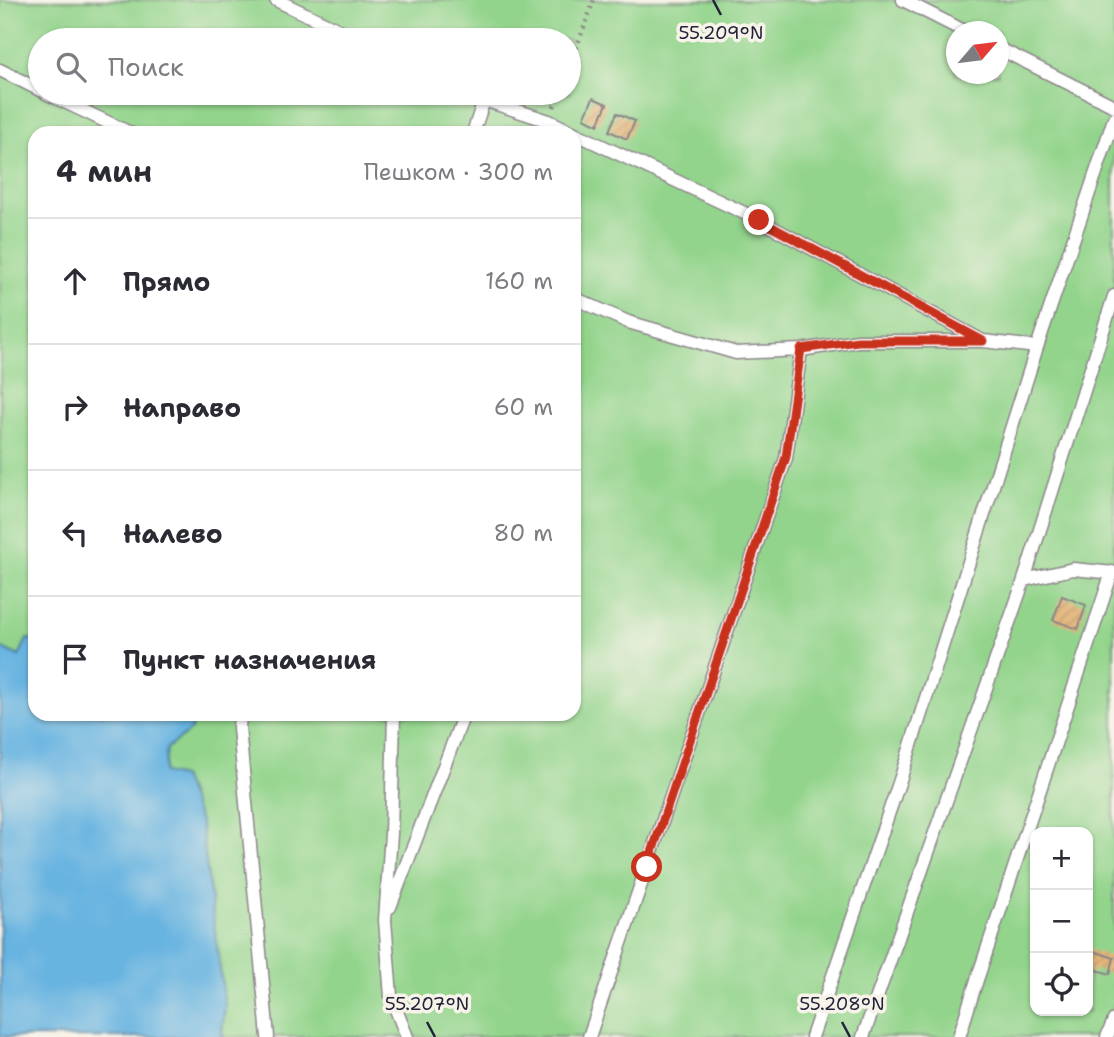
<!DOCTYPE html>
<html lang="ru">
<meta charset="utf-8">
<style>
:root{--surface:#fff;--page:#f2f2f3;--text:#2b2b33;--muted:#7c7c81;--line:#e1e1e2}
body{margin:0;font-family:"Shantell Sans",sans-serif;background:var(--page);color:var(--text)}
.controls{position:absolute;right:21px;bottom:21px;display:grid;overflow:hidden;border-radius:14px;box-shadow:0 2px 5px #0004}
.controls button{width:63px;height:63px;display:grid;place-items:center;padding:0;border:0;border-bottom:2px solid var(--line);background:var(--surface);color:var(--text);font:35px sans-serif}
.compass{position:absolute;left:946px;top:21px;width:63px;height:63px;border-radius:50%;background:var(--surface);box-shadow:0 2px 5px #0004;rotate:62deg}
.stop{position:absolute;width:21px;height:21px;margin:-16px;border:5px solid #c8321e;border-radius:50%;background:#fff}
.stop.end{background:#c8321e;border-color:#fff;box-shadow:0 2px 7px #0008}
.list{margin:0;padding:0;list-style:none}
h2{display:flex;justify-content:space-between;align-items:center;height:91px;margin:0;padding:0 28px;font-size:30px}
h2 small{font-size:23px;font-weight:400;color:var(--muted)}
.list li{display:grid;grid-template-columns:46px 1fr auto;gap:21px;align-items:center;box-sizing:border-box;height:126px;padding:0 28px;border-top:2px solid var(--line)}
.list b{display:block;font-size:26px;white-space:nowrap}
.list em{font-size:23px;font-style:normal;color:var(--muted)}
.icon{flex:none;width:38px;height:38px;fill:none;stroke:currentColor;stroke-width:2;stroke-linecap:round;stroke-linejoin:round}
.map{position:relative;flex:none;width:1114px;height:1037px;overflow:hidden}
.search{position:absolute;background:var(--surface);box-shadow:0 2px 5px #0004;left:28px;top:28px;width:553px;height:77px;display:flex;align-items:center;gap:18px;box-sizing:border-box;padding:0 24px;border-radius:38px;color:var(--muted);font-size:26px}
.panel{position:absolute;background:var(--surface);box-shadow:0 2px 5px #0004;left:28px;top:126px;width:553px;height:595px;border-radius:21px}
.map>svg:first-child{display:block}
</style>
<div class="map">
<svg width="1114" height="1037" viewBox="0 0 1114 1037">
<defs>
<pattern id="building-hatch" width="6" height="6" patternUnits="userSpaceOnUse" patternTransform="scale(1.75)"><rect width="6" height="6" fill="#e3b478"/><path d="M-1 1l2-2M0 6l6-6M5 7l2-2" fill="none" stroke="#c29a69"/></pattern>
</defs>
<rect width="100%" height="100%" fill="#f7f3e8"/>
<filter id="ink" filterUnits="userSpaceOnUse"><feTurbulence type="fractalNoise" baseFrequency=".0143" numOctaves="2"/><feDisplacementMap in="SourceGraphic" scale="14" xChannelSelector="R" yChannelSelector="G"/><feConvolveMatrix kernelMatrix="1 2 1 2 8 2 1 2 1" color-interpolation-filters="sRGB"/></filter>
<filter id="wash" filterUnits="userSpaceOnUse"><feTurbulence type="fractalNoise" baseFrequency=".00686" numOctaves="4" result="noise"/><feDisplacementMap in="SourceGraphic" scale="28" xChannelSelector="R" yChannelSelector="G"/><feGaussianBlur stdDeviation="1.57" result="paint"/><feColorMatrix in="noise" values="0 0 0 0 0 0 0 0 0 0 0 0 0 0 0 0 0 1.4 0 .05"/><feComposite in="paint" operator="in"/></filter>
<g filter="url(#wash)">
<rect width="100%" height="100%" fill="#f4e9d4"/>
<path fill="#92d48b" stroke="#5a7b63" stroke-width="2" fill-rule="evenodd" d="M0 0H1114V1037H0ZM956 32H998V74H956ZM40 40H569V93H40ZM35 133H574V714H35ZM1035 832H1088V1011H1035Z"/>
<path fill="#67b4e1" stroke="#446b8e" stroke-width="2" d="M27 639 35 640V714H193L191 730 167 748 164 773 182 777 201 824 225 1007 222 1031 224 1037H0V647L19 656Z"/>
<g id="blocks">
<path fill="url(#building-hatch)" d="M593 98 607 104 598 125 584 118Z
M617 113 635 121 627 139 609 131Z
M1062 596 1086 605 1078 629 1053 620Z
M1088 949 1114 958 1110 974 1094 969 1093 974 1088 972Z"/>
</g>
</g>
<g filter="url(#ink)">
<use href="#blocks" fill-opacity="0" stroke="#8b8688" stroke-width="2"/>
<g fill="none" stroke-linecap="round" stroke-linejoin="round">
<defs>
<path id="service" d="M276 0 360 40
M903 0 966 32
M998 48 1114 106
M0 70 40 90
M46 93 130 133
M469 93 484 100 549 121 759 220 983 341
M473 133 484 100
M574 298 628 322 736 353 801 350 858 341H983L1037 347
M1024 580 1073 569 1114 573
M240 714 239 728 268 1037
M394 714 391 834 385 920 391 997 407 1037
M390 907 464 714
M589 1037 786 458 801 350
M812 1037 900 780 1037 347 1114 119
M863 1037 1024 580 1114 296
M959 1037 974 989 1112 572
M1107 1037 1114 1020"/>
</defs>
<use href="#service" stroke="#8b8688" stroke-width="15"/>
<path stroke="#8b8688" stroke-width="4.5" stroke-dasharray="2 5" stroke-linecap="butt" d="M569 68 594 0
M554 107 559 93"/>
<use href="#service" stroke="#fff" stroke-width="12"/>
</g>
</g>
<g fill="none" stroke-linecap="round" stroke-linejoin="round" filter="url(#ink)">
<path stroke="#c8321e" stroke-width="9" d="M647 867 786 457 801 349 858 341H983L759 220"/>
</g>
<path fill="none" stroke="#22223b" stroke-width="2.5" d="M713 0 721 15M427 1022 435 1037M842 1022 850 1037"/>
<g font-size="18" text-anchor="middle" fill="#22223b" stroke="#f7f3e8" stroke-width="7" stroke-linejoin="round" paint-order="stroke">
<text x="721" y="39">55.209°N</text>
<text x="427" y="1010">55.207°N</text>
<text x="842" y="1010">55.208°N</text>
</g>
</svg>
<div class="controls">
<button>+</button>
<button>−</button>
<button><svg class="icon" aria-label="locate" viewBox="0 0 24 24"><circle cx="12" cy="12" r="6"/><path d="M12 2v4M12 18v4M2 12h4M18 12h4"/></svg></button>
</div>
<svg class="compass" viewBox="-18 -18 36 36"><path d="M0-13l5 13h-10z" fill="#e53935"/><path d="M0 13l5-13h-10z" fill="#7c7c81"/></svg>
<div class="stop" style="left:647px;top:867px"></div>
<div class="stop end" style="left:759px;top:220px"></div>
<div class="search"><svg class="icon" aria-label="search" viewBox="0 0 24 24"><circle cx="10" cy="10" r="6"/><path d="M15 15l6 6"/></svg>Поиск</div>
<section class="panel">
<h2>4 мин<small>Пешком · 300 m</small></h2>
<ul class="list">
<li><svg class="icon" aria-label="ahead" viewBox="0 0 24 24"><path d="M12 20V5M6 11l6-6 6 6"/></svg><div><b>Прямо</b></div><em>160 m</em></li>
<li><svg class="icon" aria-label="right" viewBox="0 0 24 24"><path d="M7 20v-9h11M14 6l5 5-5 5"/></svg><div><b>Направо</b></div><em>60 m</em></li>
<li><svg class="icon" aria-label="left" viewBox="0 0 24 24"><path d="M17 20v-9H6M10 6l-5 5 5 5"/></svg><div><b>Налево</b></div><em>80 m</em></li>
<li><svg class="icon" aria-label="arrive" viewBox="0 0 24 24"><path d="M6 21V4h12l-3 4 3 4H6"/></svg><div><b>Пункт назначения</b></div></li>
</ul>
</section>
</div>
